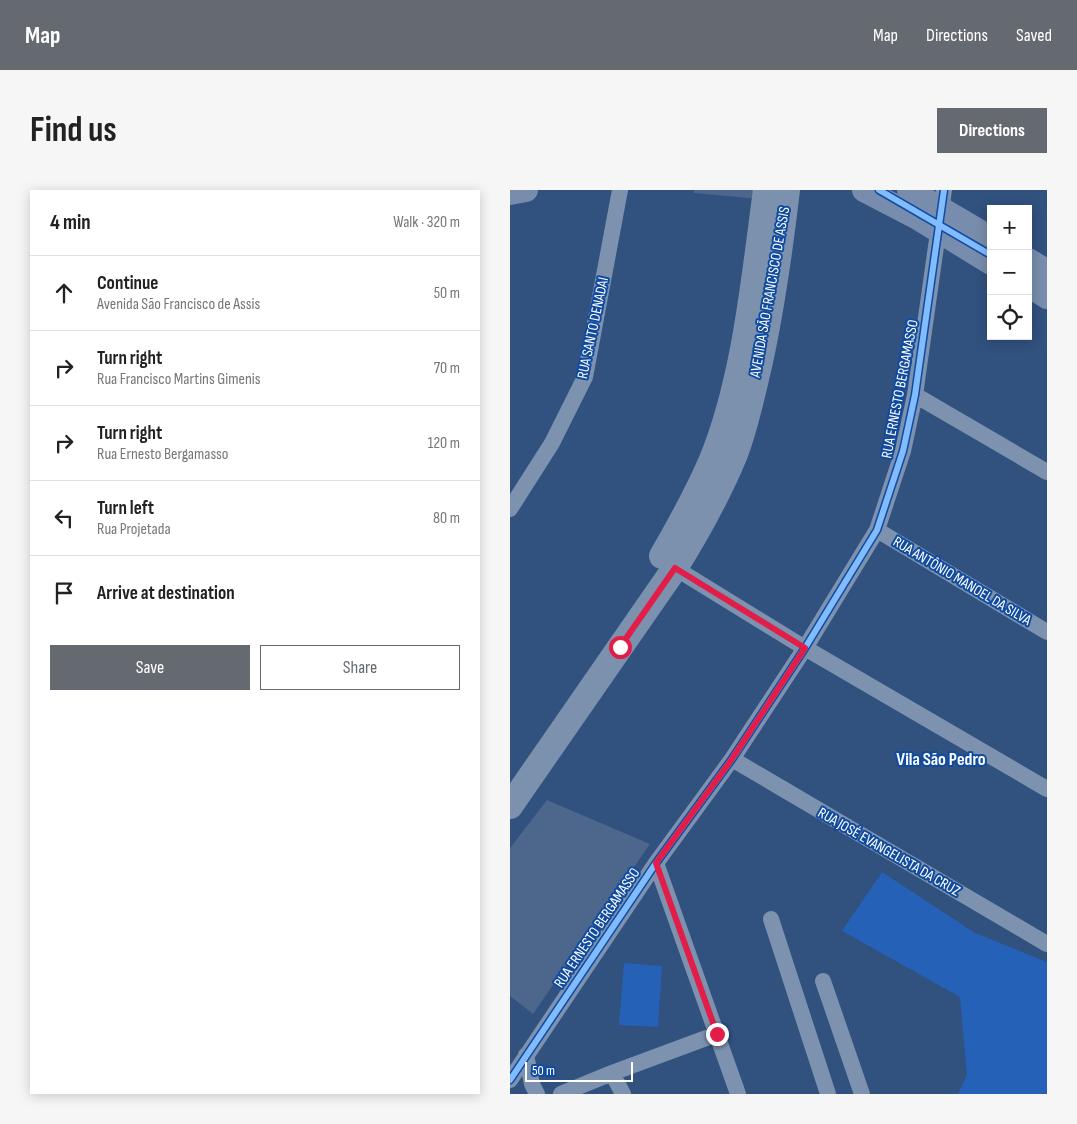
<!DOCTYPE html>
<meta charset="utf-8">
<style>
:root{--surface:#fff;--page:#f6f6f6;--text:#222;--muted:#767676;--line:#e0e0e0;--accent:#656a71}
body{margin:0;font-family:"Sofia Sans Condensed",sans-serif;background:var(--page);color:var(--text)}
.controls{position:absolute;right:15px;top:15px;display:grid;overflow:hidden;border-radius:0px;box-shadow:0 2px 12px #0003}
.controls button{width:45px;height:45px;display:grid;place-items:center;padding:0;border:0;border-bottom:1px solid var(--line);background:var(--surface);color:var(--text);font:25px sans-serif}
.scale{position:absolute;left:15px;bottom:12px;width:108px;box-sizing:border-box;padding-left:5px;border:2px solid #fff;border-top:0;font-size:14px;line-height:18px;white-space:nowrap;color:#fff;-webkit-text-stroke:4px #104ba0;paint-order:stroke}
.stop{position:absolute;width:15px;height:15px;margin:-11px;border:4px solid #e11d48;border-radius:50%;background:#fff}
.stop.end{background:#e11d48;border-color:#fff;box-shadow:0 1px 5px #0008}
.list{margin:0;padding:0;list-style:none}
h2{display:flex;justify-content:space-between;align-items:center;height:65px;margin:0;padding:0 20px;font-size:21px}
h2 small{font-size:16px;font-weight:400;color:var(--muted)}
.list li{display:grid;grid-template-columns:32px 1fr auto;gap:15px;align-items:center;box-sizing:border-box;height:75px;padding:0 20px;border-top:1px solid var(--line)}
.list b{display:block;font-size:19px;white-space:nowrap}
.list p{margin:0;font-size:16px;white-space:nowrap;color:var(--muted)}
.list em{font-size:16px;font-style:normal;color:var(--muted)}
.actions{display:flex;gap:10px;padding:15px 20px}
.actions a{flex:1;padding:11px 0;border:1px solid var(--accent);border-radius:0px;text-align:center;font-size:18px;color:var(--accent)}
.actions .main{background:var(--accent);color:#fff}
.icon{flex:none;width:28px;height:28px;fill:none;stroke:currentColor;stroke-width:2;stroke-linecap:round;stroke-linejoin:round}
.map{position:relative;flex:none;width:537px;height:904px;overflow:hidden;border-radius:0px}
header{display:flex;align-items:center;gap:30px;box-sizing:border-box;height:70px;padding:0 25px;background:var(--accent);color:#fff}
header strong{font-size:24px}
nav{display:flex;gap:28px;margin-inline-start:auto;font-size:18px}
.intro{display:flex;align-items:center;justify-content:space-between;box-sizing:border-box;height:120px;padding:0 30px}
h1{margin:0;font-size:35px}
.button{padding:12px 22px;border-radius:0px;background:var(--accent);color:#fff;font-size:18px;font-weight:700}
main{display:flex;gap:30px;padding:0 30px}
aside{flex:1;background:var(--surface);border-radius:0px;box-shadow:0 2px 12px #0003}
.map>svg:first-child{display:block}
</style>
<header>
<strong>Map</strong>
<nav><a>Map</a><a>Directions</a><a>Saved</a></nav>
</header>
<div class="intro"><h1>Find us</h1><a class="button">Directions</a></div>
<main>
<aside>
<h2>4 min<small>Walk · 320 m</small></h2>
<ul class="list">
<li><svg class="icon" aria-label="ahead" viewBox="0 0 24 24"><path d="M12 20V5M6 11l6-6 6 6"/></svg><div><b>Continue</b><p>Avenida São Francisco de Assis</p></div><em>50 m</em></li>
<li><svg class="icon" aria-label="right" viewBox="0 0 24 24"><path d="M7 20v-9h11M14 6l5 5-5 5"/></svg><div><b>Turn right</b><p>Rua Francisco Martins Gimenis</p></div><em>70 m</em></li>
<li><svg class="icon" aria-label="right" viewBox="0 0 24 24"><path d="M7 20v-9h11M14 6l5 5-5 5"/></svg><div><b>Turn right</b><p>Rua Ernesto Bergamasso</p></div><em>120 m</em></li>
<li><svg class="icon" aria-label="left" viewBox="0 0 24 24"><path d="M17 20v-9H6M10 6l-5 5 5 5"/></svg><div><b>Turn left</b><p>Rua Projetada</p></div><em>80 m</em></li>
<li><svg class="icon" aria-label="arrive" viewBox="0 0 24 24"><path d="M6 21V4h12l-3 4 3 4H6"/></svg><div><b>Arrive at destination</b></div></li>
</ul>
<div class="actions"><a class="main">Save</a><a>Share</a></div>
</aside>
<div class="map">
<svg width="537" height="904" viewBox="0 0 537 904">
<rect width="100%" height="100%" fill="#31517f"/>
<path fill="#2561b6" d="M372 682 465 743 537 772V904H448L457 885 450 807 332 741Z
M114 773 152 776 148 837 109 835Z"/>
<path fill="#4c668c" d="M184 0H249V9L184 3Z
M37 610 140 654 23 824 0 806V658Z"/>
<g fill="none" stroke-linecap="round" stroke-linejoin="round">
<path stroke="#7c92af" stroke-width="16" d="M405 205 537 282
M0 319 42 253 75 187 110 0
M367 340 537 442
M165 378 295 458 537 599
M222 569 537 754
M146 673 228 904
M261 729 318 904
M313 791 352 904
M16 865 22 894 27 904
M102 883 113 904
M0 890 146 673 222 569 295 458 367 340 393 261 405 205 434 0
M51 904 102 883 207 844"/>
<path stroke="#788dad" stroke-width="24" d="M354 0 406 27 481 73
M399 0 481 48
M0 3 16 0
M518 70 537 81
M518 95 537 107"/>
<path stroke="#7c91ae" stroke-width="26" d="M152 366C170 335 187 304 201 272 235 190 244 88 256 0
M0 616 165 378C188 341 209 303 225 264 236 235 242 205 249 176 262 118 270 59 277 0"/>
<defs>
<path id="cycleway" d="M369 0 481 65
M0 890 146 673 222 569 295 458 367 340 393 261 405 205 434 0"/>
</defs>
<use href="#cycleway" stroke="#104ba0" stroke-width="9"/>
<use href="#cycleway" stroke="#80bcff" stroke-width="6"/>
</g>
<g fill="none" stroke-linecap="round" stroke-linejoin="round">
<path stroke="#e11d48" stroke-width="6" d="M110 457 165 378 295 458 222 569 146 673 207 844"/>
</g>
<g text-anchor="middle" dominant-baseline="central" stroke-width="4" stroke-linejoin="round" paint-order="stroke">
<g font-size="15" fill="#fff" stroke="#104ba0">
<text transform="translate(260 102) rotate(-80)">AVENIDA SÃO FRANCISCO DE ASSIS</text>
<text transform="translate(83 138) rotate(-78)">RUA SANTO DENADAI</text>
<text transform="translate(390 199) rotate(-79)">RUA ERNESTO BERGAMASSO</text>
<text transform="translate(452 391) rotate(31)">RUA ANTÔNIO MANOEL DA SILVA</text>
<text transform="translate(379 662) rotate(30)">RUA JOSÉ EVANGELISTA DA CRUZ</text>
<text transform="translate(87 738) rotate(-56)">RUA ERNESTO BERGAMASSO</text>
</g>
<g font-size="18" font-weight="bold" fill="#fff" stroke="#104ba0">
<text x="431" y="569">Vila São Pedro</text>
</g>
</g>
</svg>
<div class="controls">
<button>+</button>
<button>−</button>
<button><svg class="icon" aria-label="locate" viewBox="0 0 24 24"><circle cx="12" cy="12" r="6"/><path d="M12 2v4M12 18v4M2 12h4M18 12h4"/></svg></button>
</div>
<div class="scale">50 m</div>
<div class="stop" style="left:110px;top:457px"></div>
<div class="stop end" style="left:207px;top:844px"></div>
</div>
</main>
